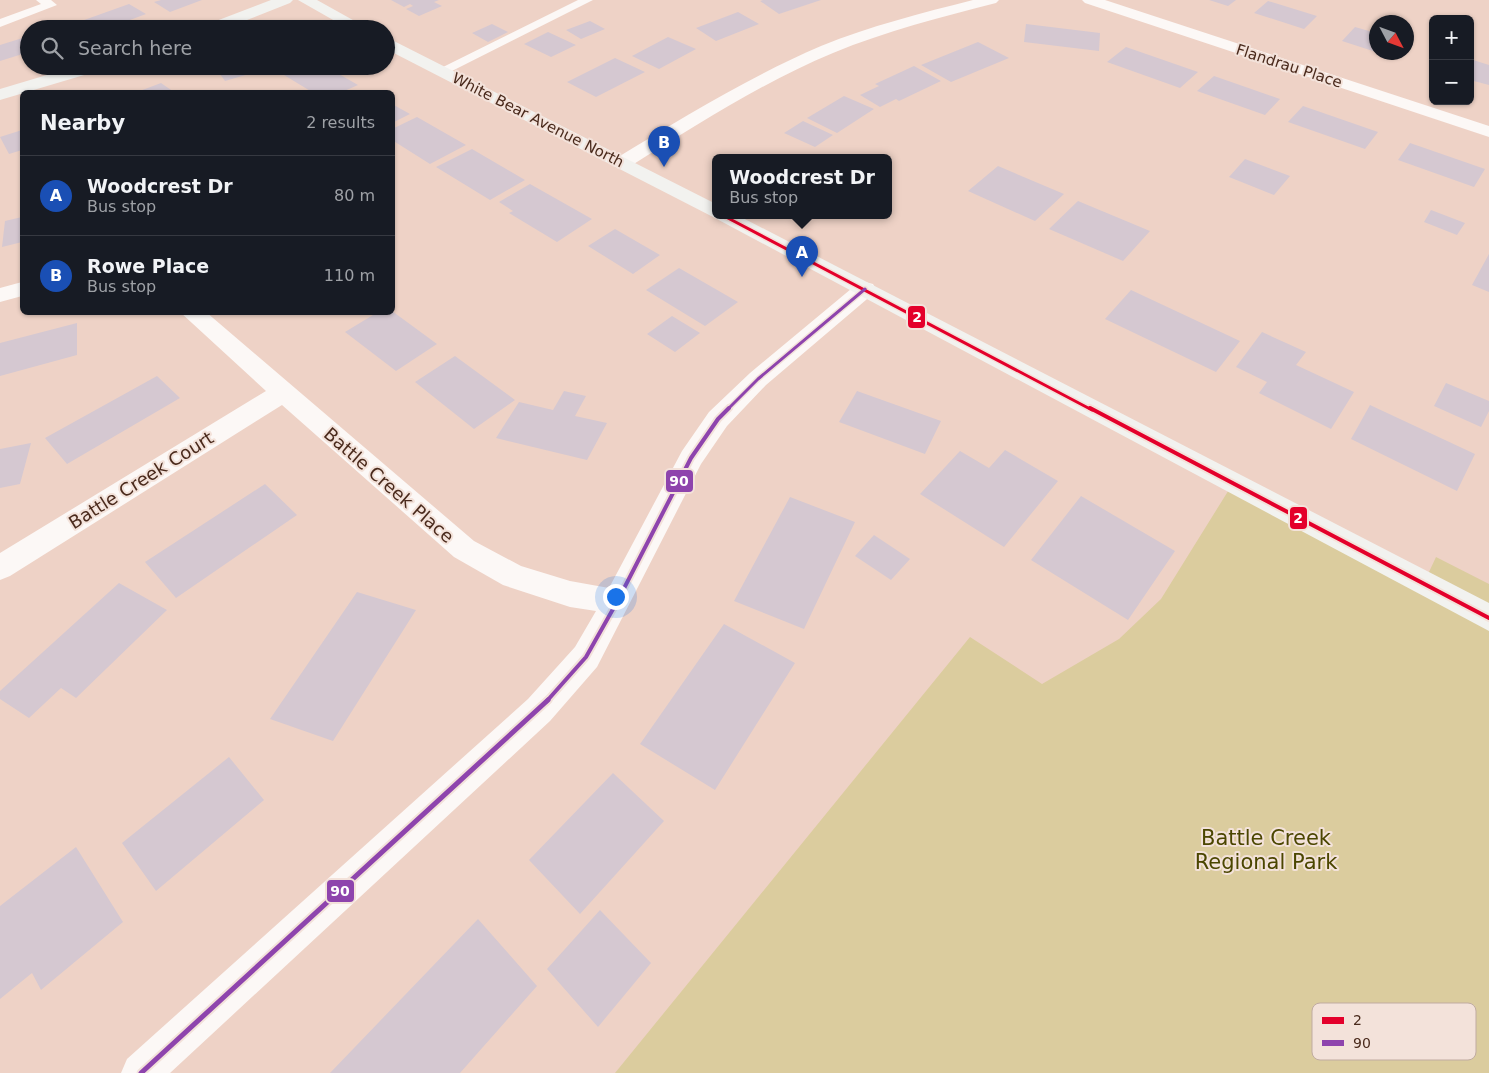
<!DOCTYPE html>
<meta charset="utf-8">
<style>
:root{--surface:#171b24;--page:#242831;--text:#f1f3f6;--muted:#9ea1a6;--line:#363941;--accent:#836558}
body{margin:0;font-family:"DejaVu Sans",sans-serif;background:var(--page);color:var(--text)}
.controls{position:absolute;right:15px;top:15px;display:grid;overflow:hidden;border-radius:8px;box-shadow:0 1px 4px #0004}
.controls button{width:45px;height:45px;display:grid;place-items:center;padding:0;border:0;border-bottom:1px solid var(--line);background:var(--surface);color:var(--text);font:25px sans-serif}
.compass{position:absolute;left:1369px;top:15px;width:45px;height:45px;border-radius:50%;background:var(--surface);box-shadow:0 1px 4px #0004;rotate:131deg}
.you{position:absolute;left:615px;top:596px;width:18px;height:18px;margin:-12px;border:4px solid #fff;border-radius:50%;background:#1a73e8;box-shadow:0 0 0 8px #1a73e833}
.badge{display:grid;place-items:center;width:32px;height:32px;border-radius:50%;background:var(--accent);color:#fff;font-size:16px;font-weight:700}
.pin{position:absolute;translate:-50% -41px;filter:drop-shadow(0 1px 2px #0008)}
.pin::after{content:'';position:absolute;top:26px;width:18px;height:15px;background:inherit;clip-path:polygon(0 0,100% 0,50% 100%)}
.popup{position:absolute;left:712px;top:154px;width:180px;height:65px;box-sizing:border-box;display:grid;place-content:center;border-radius:8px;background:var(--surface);filter:drop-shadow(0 1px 4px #0005);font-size:16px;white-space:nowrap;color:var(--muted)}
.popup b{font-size:19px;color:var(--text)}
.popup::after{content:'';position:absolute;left:50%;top:100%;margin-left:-10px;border:10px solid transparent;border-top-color:var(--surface)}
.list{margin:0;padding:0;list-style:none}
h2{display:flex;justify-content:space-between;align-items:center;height:65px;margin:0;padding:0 20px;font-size:21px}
h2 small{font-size:16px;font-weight:400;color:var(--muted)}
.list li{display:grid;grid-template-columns:32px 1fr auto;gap:15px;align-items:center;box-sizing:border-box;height:80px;padding:0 20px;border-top:1px solid var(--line)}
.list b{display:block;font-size:19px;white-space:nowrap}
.list p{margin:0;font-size:16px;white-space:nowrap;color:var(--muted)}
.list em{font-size:16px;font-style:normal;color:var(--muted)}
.icon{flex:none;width:28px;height:28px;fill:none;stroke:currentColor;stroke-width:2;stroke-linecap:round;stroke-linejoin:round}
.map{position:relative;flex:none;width:1489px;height:1073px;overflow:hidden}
.search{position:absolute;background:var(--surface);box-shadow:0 1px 4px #0004;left:20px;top:20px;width:375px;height:55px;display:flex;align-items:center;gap:12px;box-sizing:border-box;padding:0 18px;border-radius:28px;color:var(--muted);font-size:19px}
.panel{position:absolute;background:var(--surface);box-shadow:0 1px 4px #0004;left:20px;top:90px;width:375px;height:225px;border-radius:8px}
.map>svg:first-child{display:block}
</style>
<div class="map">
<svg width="1489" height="1073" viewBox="0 0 1489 1073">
<rect width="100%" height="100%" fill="#eed2c6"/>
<path fill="#dbcc9e" d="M1230 488 1422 587 1436 557 1489 584V1073H615L970 637 1042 684 1119 639 1161 599Z"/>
<path fill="#d5c8d1" d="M161 0H202L170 12 154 2Z
M391 0H439L434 2 442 6 419 16 406 9 413 6 410 4 404 7Z
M763 0H821L779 14 760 1Z
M1209 0H1236L1228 6Z
M1268 1 1317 16 1304 29 1254 13Z
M129 4 146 14 106 29H59Z
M738 12 759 24 716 41 696 28Z
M590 21 605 29 581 39 566 30Z
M492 24 508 32 488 42 472 33Z
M1026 24 1100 33 1099 51 1024 42Z
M1355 27 1376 33V52L1342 41Z
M548 32 576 45 551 57 524 44Z
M29 36V52L0 61V45Z
M668 37 696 49 659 69 632 56Z
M978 42 1009 58 951 82 921 65Z
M1126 47 1198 72 1180 88 1107 62Z
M1380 52H1404L1399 59Z
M615 58 645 72 596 97 567 82Z
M1470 59 1489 65V85L1470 80Z
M214 66H273V67L225 81Z
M305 66H325L358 85 342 92H312L284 75Z
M914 66 941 81 899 101 896 99 880 107 860 95 879 86 875 84Z
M1214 76 1280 99 1265 115 1197 91Z
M161 83 174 92H137Z
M844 96 874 109 837 133 807 118Z
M392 104 410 114 392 123Z
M1303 106 1378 132 1365 149 1288 122Z
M417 117 466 145 430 164 392 140V129Z
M803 121 833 135 815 147 784 133Z
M22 130V150L9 154 0 137Z
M1410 143 1485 169 1474 187 1398 160Z
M472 149 525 180 490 200 436 167Z
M1245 159 1290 176 1274 195 1229 177Z
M998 166 1064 194 1035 221 968 191Z
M530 184 592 219 557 242 509 213 513 211 499 202Z
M1078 201 1150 231 1123 261 1049 229Z
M1431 210 1465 223 1457 235 1424 222Z
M22 217V242L2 247 5 221Z
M615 229 660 255 633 274 588 246Z
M1489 254V292L1472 285Z
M679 268 738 302 705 326 646 290Z
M1131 290 1240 341 1216 372 1105 319Z
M392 311 437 344 396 371 345 332 378 312Z
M672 316 700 333 675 352 647 334Z
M77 323V355L0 376V343Z
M1262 332 1306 352 1296 365 1354 392 1331 429 1259 393 1267 382 1236 367Z
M455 356 515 400 474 429 415 382Z
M157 376 180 398 67 464 45 438Z
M1446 383 1489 401V411L1481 427 1434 406Z
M564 391 586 396 575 416 607 423 587 460 496 438 519 402 553 410Z
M857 391 941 421 925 454 839 422Z
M1370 405 1475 454 1457 491 1351 439Z
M31 443 20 484 0 488V449Z
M1005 450 1058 481 1004 547 920 494 960 451 989 468Z
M265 484 297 515 176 598 145 562Z
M1081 496 1175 551 1128 620 1031 560Z
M790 497 855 522 804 629 734 601Z
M874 535 910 559 891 580 855 556Z
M119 583 167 610 76 698 61 688 29 718 0 699V691Z
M357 592 416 610 333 741 270 719Z
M724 624 795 663 715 790 640 744Z
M229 757 264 800 156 891 122 843Z
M613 773 664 821 580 914 529 860Z
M76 847 123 922 41 990 32 973 0 999V906Z
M600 910 651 963 598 1027 547 969Z
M478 919 537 986 460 1073H330Z"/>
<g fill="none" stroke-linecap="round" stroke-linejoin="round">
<path fill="#fcf8f6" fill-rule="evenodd" d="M36 0H51L57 5 0 27V19L41 4Z
M578 0H593L446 74H436L435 71Z"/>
<path fill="#fcf8f6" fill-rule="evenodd" d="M973 0H999L996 3C941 17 886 31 833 53 761 83 695 126 629 167H615L613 163 615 159C682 118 749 77 821 46 870 26 922 13 973 0Z
M1082 0H1105L1489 126V137L1085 3Z
M22 282V296L0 302V288Z
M865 282 873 284 876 289 873 294 766 385 727 426 701 464 597 667 550 721 170 1073H121L127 1059 528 699 575 647 596 611 570 607 503 585 454 557 282 405 10 576 0 580V553L266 391 180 312H206L474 541 521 566 570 581 609 588 682 451 709 412 750 373 857 284Z"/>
<path fill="#f2f2ef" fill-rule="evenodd" d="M271 0H293L290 3 224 29H201L203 26Z
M298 0H317L369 29H349Z
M386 37 716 204V216H739L1489 603V631L715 218 386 49Z
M77 66H103L101 70 0 100V89Z"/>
<defs>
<path id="bus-1-far1" d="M726 217 1092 410"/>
<path id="bus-1" d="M1090 408 1489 618"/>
<path id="bus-2-far2" d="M727 410 758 379 865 289"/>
<path id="bus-2-far1" d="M546 702 586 657 617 602 691 458 718 419 729 408"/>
<path id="bus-2" d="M141 1073 548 700"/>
</defs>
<use href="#bus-1-far1" stroke="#f3e2da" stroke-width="6"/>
<use href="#bus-1" stroke="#f3e2da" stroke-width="8"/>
<use href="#bus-2-far2" stroke="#f3e2da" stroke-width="6"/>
<use href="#bus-2-far1" stroke="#f3e2da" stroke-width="8"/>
<use href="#bus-2" stroke="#f3e2da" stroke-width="9"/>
<use href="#bus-1-far1" stroke="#e4002b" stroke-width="3"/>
<use href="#bus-1" stroke="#e4002b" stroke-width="4"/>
<use href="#bus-2-far2" stroke="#8e44ad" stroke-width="3"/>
<use href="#bus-2-far1" stroke="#8e44ad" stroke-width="4"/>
<use href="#bus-2" stroke="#8e44ad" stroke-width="5"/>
</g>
<g text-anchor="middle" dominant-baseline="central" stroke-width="4" stroke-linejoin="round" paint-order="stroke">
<g font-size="15" fill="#4a2a1c" stroke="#f3e2da">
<text transform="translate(1289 66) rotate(18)">Flandrau Place</text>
<text transform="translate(538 120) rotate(27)">White Bear Avenue North</text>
</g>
<g font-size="18" fill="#4a2a1c" stroke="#f3e2da">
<text transform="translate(141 480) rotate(-32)">Battle Creek Court</text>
<text transform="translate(389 485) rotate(41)">Battle Creek Place</text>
</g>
<g font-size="21" fill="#4b4600" stroke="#f3e2da">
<text x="1266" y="838">Battle Creek<tspan x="1266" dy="24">Regional Park</tspan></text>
</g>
</g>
<rect x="1312" y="1003" width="164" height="57" rx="8" fill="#f3e2da" stroke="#c0aba1" stroke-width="1"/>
<rect x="1322" y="1017" width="22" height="7" fill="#e4002b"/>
<rect x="1322" y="1040" width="22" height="6" fill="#8e44ad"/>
<g font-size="14" fill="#4a2a1c">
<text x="1353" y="1025">2</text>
<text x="1353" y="1048">90</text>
</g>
<g stroke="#f3e2da" stroke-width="2">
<rect x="907" y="305" width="19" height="24" rx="5" fill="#e4002b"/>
<rect x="665" y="469" width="29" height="24" rx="5" fill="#8e44ad"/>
<rect x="1289" y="506" width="19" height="24" rx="5" fill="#e4002b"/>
<rect x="326" y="879" width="29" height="24" rx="5" fill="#8e44ad"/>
</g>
<g font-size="14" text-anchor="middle" font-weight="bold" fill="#fff">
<text x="917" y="322">2</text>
<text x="679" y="486">90</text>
<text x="1298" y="523">2</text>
<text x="340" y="896">90</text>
</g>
</svg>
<div class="controls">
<button>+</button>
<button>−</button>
</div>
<svg class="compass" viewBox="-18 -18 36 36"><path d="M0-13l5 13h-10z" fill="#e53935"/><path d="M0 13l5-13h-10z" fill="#9ea1a6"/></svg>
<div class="you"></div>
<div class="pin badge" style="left:802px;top:277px;background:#1a4fb4">A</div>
<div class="popup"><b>Woodcrest Dr</b>Bus stop</div>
<div class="pin badge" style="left:664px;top:167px;background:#1a4fb4">B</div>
<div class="search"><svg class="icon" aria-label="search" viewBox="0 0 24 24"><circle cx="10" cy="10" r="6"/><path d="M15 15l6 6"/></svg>Search here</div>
<section class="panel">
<h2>Nearby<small>2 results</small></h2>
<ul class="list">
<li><span class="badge" style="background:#1a4fb4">A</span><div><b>Woodcrest Dr</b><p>Bus stop</p></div><em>80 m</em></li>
<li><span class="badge" style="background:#1a4fb4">B</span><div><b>Rowe Place</b><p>Bus stop</p></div><em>110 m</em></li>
</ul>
</section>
</div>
